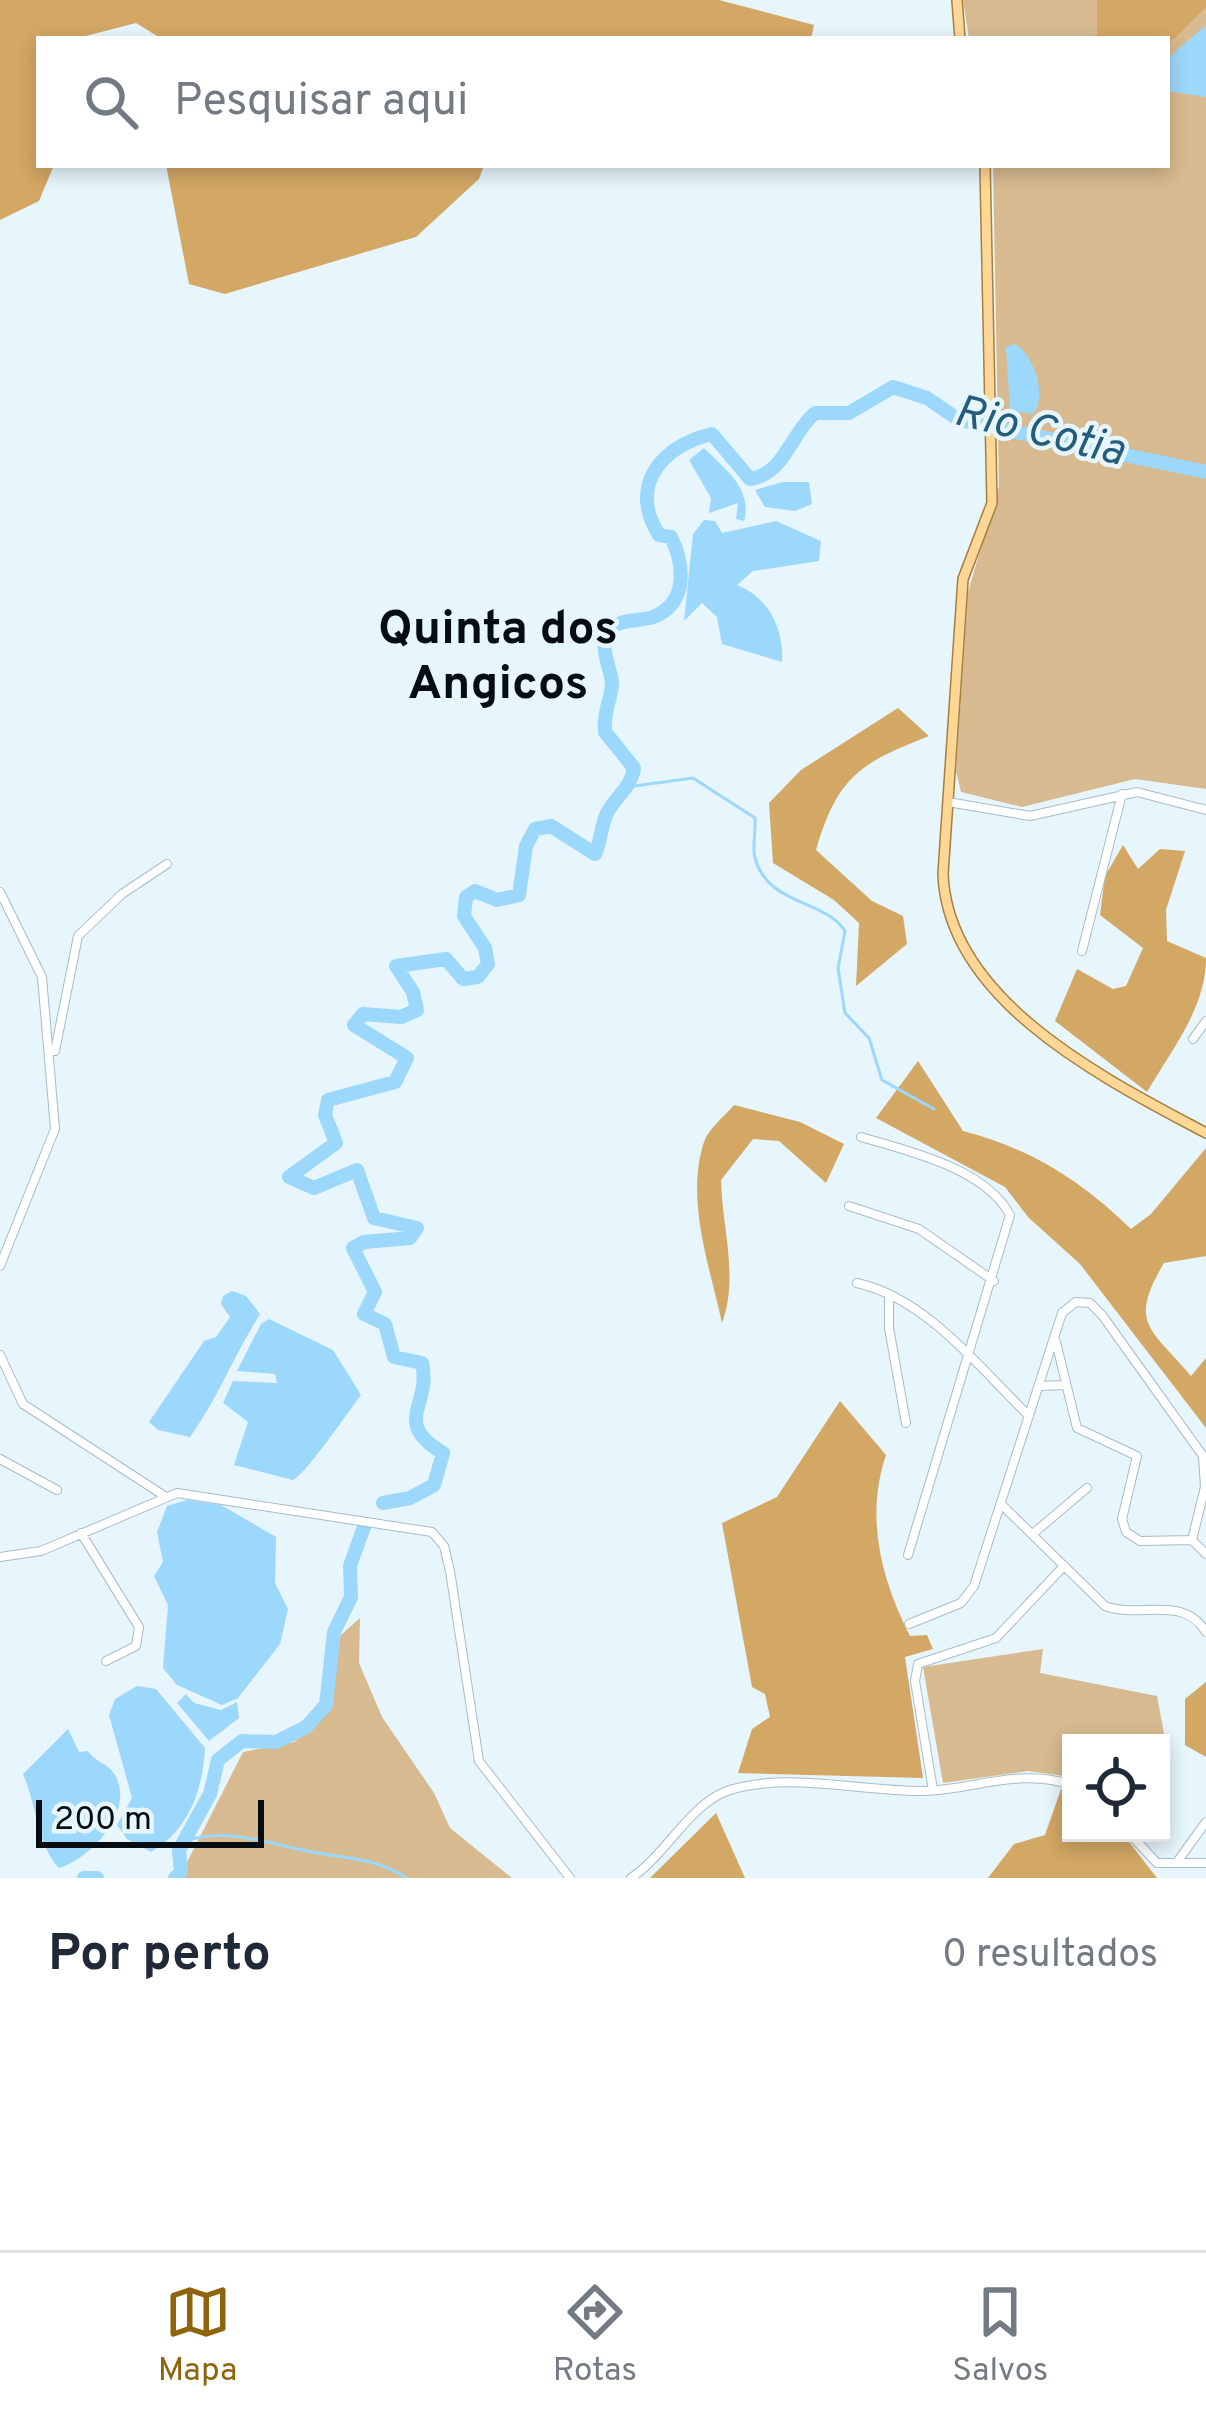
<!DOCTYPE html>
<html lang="pt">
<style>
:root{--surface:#fff;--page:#f2f2f3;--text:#1f2937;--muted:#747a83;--line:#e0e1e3;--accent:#90640d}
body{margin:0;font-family:Overpass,sans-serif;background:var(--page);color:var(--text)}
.controls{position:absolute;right:36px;bottom:36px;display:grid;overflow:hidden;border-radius:0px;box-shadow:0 6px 18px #0003}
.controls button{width:108px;height:108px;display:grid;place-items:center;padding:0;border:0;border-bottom:3px solid var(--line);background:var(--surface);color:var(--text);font:60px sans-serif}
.scale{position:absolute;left:36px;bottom:30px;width:228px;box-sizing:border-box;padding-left:12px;border:6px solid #060d12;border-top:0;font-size:33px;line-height:42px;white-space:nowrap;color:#060d12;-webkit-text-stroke:9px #e7f5fd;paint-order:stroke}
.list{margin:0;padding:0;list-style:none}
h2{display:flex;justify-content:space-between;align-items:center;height:156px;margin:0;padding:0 48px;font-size:51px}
h2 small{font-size:39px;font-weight:400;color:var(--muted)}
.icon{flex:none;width:66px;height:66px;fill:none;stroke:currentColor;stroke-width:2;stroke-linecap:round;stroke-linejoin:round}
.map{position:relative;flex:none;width:1206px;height:1878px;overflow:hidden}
.search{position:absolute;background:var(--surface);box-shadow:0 6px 18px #0003;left:36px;right:36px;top:36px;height:132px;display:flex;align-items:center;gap:30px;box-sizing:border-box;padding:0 42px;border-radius:0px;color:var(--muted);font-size:45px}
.sheet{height:372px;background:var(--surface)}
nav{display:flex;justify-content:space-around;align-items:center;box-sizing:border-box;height:168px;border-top:3px solid var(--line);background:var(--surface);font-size:33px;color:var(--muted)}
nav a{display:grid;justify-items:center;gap:6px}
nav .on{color:var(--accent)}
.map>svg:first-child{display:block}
</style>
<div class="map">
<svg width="1206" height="1878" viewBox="0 0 1206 1878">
<rect width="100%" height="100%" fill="#e7f5fd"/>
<path fill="#d7ba8f" d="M963 0H1206V789L1135 779 1022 807 961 792 956 771 968 592 999 486 993 165H1167V39H969Z
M360 1618 359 1663 382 1717 434 1793 450 1828 512 1878H179L243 1752 294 1742 332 1709V1643Z
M1043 1649 1040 1673 1157 1696 1166 1744 1161 1765V1743H1071V1777L1028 1771 943 1783 923 1667Z"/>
<path fill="#d3a764" d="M0 0H719L814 25 811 39H162L136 23 74 39H39V165H54L39 201 0 220Z
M1097 0H1206V7L1167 46V39H1097Z
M166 165H484L479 179 416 237 225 294 189 284Z
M898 708 929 736C861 763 838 775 816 850L872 901 903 916 907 944 856 986 859 923 834 900 773 863 769 803 801 770Z
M1123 845 1138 869 1160 849 1185 851 1166 910 1167 941 1206 958C1206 1008 1172 1049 1147 1092L1055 1021 1077 969 1113 989 1126 986 1143 948 1100 915 1105 876Z
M918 1061 963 1131C1030 1148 1082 1181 1131 1229L1151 1214 1206 1148V1256L1164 1263C1128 1324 1150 1327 1191 1376L1206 1358V1428L1080 1264 1028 1217 1005 1187 876 1118Z
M734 1105 800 1122 844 1144 826 1183 779 1141 753 1139 721 1180C722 1228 739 1277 722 1323 710 1267 685 1199 704 1142 709 1128 725 1116 734 1105Z
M840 1401 886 1455C865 1517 881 1579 910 1636L927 1635 933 1649 905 1657 923 1778 738 1773 752 1729 770 1717 765 1694 752 1687 722 1523 777 1497Z
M1206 1682V1757L1185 1745V1699Z
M1061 1789 1071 1794V1833H1122L1157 1878H988L1014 1844 1045 1835Z
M716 1813 745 1878H650Z"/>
<path fill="#9cd7fc" d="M1206 25V97L1167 91V59Z
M1015 344C1034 355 1048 396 1033 414L1010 411 1006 347Z
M704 448C725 469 753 489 744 521L736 519 738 503 709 513 711 498 689 460Z
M783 482H809L812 504 795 511 765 507 755 490Z
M704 520 715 521 722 533 776 521 821 541 819 561 753 571 737 585C768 597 784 628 782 662L722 644 717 617 702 603 684 621 693 534Z
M232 1291 246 1296 260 1314C234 1355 218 1398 190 1437L158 1430 149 1422 204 1341 216 1337 230 1317 221 1304 223 1296Z
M269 1319 333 1350 361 1395C347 1413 307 1473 293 1480L234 1465 248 1422 223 1403 233 1381 277 1383 275 1374 237 1371 261 1324Z
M187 1500 221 1505 276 1537 275 1583 288 1609 280 1644 238 1698 222 1705 177 1685 163 1668 168 1605 154 1576 163 1562 157 1532 167 1506Z
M137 1686 156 1689 205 1748C203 1789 189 1830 151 1852L127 1839 117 1825 132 1798 109 1715 115 1699Z
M186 1694 194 1703 221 1710 237 1702 239 1718 209 1741 177 1703Z
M68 1729 79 1752 88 1751C95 1762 108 1763 115 1775 136 1813 89 1859 59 1868 36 1843 37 1805 23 1774Z"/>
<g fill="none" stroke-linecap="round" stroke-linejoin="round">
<path stroke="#9cd7fc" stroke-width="3" d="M627 787 693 778 755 818C756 830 752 848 755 858 768 906 825 899 845 931L838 968 845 1013 869 1038 882 1080 934 1109
M188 1840C232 1828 265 1843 308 1851 346 1859 374 1857 407 1878"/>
<path stroke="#9cd7fc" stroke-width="14" d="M383 1503 410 1498 434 1485 443 1453C391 1422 432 1405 422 1363L394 1357 385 1324 364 1314 375 1292 353 1248 364 1242 410 1238 417 1228 374 1218 357 1170 314 1188 289 1177 336 1143 325 1115 328 1100 395 1082 407 1058 354 1025 363 1014 401 1017 417 1010 413 992 396 966 446 959 463 979 478 977 488 964 485 948 464 916 466 897 475 891 497 900 519 895 526 846 535 829 551 826 595 854C601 841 601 826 607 813 616 796 631 788 634 768L605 732C603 714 610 702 612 685 613 670 592 638 616 625 625 619 642 621 653 617 689 603 684 564 671 537L659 535C628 486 661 446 712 434L750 479C785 474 790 434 815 413H849L893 387 927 398 959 420 1206 472
M84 1878H97
M175 1878 181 1872 179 1850 210 1794 218 1760 242 1741 276 1742 306 1727 326 1705 334 1632 351 1597 350 1566 364 1527"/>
<defs>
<path id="minor" d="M948 802 1030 816 1137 792 1206 810
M0 892 42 977 55 1129 0 1266
M1082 951 1122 794
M1193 1039 1206 1021
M55 1051 78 936 122 894 167 864
M861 1137C908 1151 985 1168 1010 1215L908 1555
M849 1206 919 1229 994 1281
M857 1283C926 1298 980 1368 1029 1416
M889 1295V1328L906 1423
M1056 1342 1077 1428 1137 1456 1122 1519 1126 1532 1140 1541 1192 1540
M0 1355 23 1404 163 1495
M1040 1386 1065 1385
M0 1459 57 1490
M1002 1505 1105 1606C1140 1619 1183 1594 1206 1632
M1035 1532 1087 1488
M81 1533 139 1627 136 1646 106 1661
M1192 1540 1206 1554
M0 1557 41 1551 177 1493 432 1532 444 1546 450 1571 479 1761 570 1878
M909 1624 961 1603 974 1586 1062 1313 1076 1302 1090 1303 1102 1315 1203 1456 1205 1487 1192 1540
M933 1790 915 1681 918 1664 996 1638 1063 1567
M1129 1833 1157 1863H1206
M1177 1862 1206 1822
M631 1878C665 1856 689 1805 727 1791 785 1771 863 1792 923 1791 972 1790 1023 1767 1071 1785"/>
<path id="major" d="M957 0 960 39
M985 165 992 503 963 579 943 874C948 1002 1107 1080 1206 1133"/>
</defs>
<use href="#minor" stroke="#a7bcc9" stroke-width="10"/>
<use href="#major" stroke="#a77f3c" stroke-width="12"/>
<use href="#minor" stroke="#fff" stroke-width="8"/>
<use href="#major" stroke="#fed797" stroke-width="9"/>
</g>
<g text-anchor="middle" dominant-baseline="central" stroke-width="9" stroke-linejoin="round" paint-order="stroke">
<g font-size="45" font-style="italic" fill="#245d7c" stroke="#e7f5fd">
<text transform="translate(1039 433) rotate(14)">Rio Cotia</text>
</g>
<g font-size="48" font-weight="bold" fill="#060d12" stroke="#e7f5fd">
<text x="498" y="631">Quinta dos<tspan x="498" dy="55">Angicos</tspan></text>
</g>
</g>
</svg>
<div class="controls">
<button><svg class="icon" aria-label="locate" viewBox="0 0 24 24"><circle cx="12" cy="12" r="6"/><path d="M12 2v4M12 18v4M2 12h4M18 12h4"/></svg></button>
</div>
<div class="scale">200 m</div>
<div class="search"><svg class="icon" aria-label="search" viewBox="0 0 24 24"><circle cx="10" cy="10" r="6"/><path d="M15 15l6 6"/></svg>Pesquisar aqui</div>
</div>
<section class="sheet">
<h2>Por perto<small>0 resultados</small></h2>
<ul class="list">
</ul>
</section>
<nav>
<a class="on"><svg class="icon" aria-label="map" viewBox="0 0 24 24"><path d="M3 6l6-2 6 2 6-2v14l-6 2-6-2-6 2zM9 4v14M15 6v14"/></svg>Mapa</a>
<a><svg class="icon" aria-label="directions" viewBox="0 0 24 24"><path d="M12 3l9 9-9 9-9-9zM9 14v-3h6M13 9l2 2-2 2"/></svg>Rotas</a>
<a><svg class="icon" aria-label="saved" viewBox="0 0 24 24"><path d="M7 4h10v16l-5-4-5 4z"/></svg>Salvos</a>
</nav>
